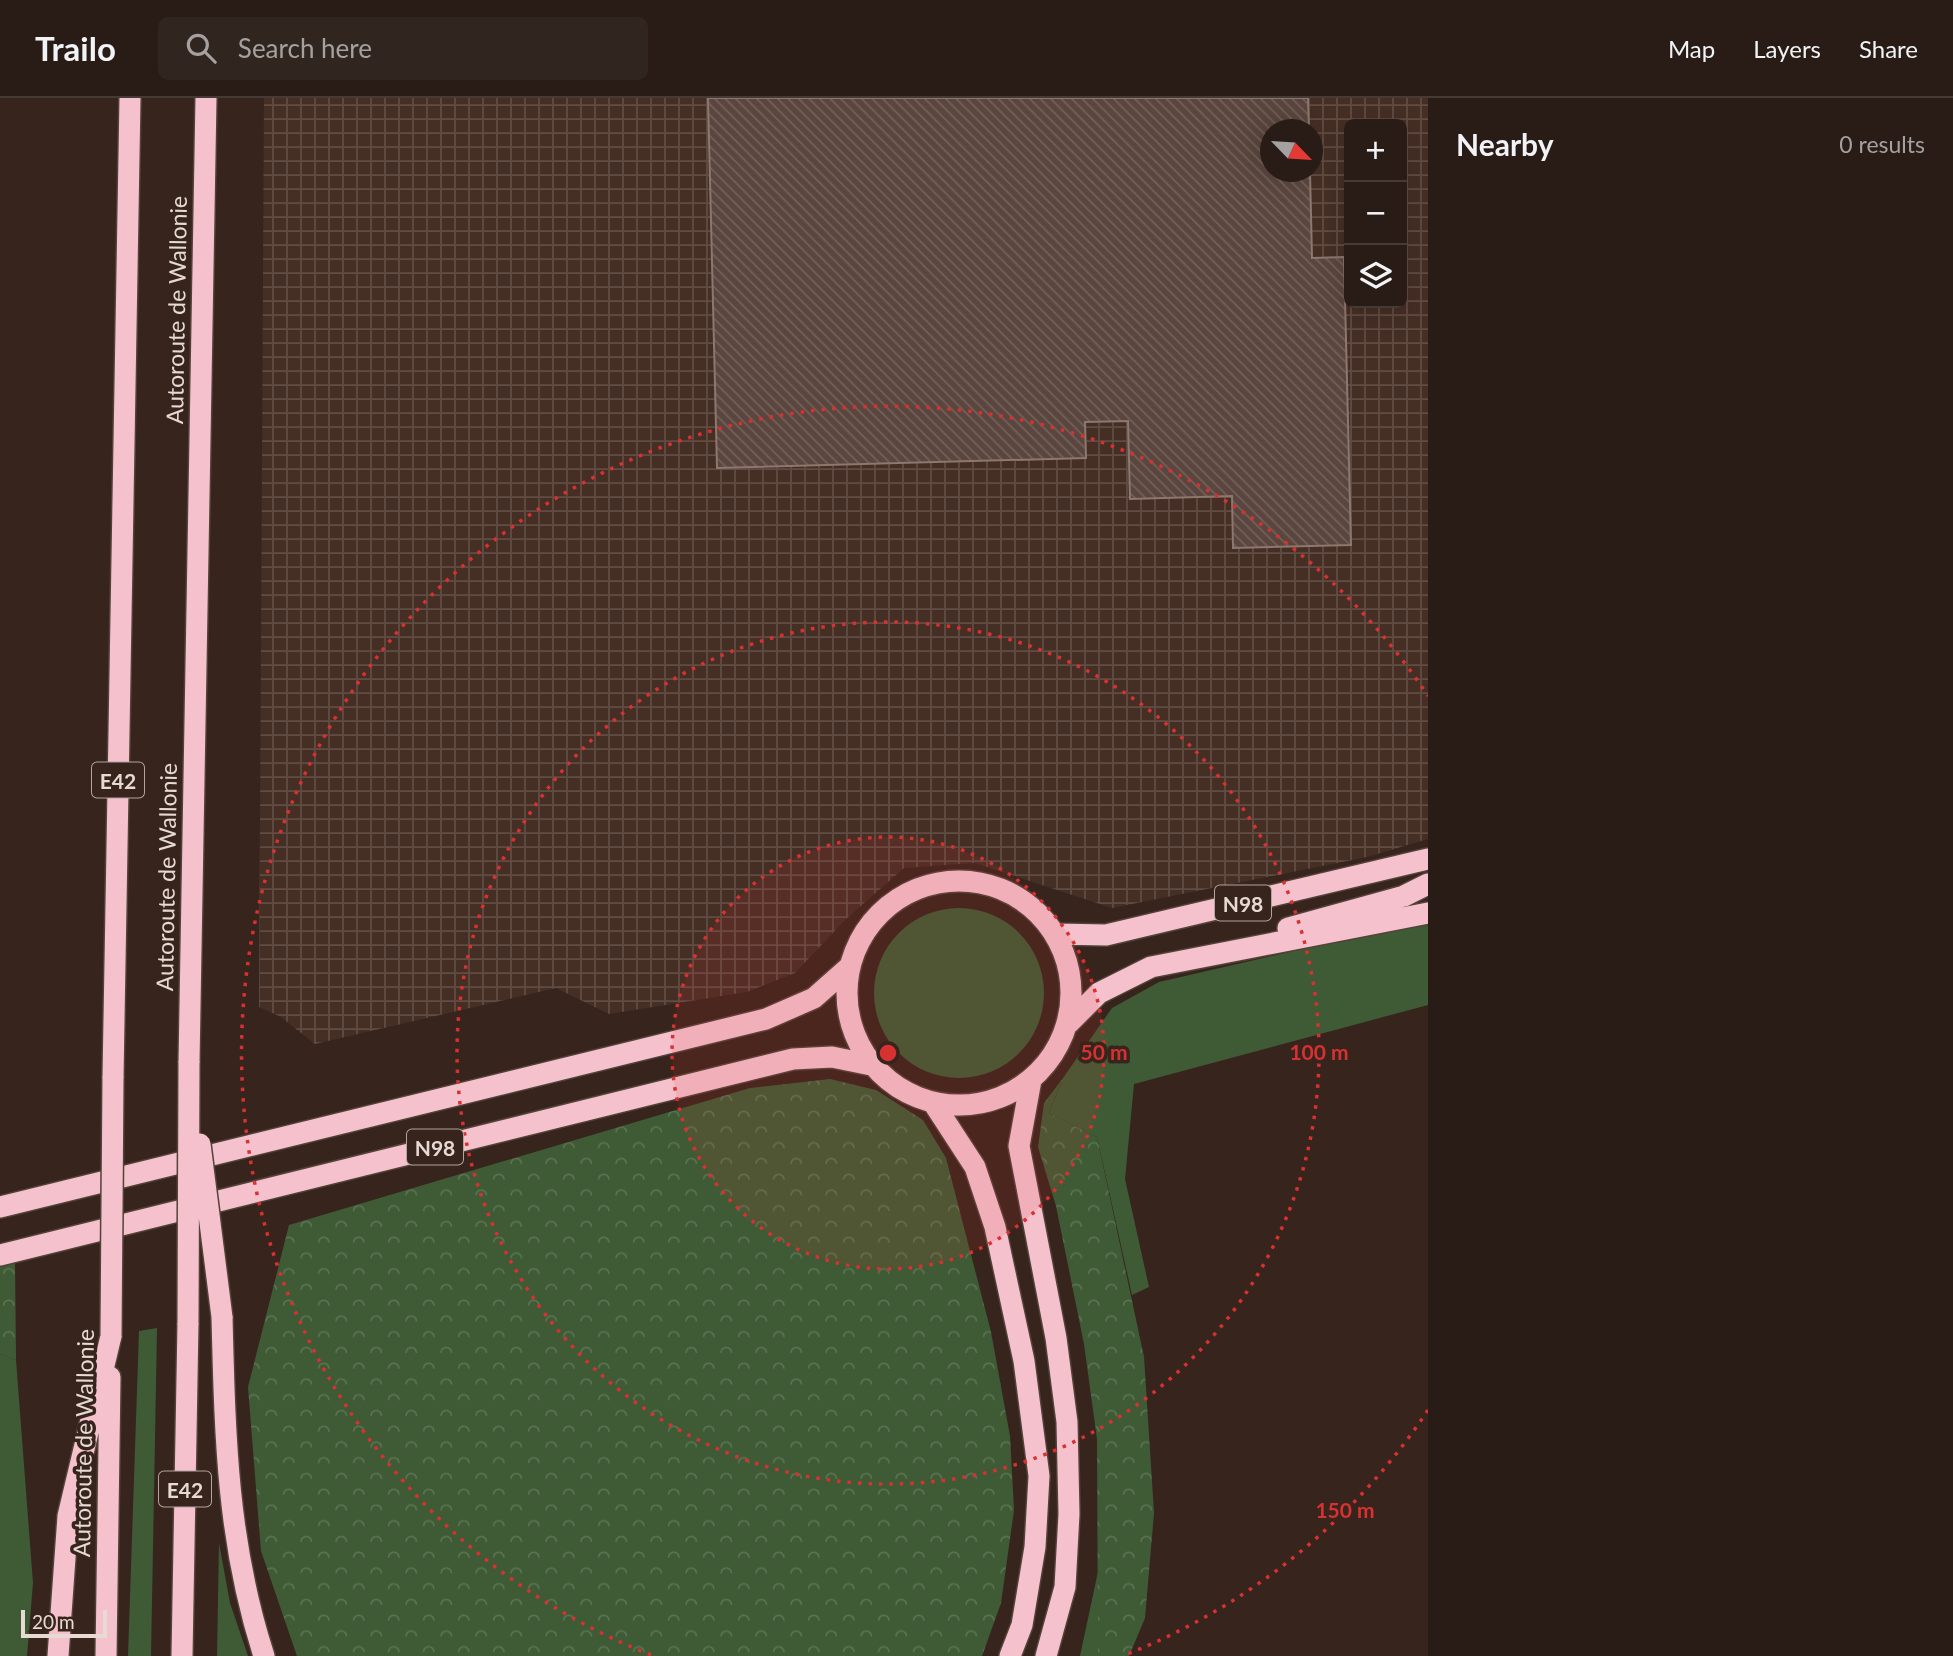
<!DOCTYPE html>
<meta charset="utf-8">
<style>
:root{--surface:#291c16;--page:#31251f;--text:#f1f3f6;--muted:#a5a1a1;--line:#453a35}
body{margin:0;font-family:Lato,sans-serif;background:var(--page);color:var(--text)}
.controls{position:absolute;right:21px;top:21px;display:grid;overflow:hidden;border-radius:10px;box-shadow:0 7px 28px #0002}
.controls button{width:63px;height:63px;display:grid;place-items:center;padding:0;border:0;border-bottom:2px solid var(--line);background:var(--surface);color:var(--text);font:35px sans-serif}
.compass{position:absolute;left:1260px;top:21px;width:63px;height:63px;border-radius:50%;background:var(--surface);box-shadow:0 7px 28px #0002;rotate:115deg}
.scale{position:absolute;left:21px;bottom:18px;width:86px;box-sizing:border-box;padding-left:7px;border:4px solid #e7dad5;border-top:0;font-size:19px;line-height:24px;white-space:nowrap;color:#e7dad5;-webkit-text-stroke:5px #37251d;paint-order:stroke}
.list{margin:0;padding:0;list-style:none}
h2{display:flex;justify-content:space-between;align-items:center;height:91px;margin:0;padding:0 28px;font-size:30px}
h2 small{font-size:23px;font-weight:400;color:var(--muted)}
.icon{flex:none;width:38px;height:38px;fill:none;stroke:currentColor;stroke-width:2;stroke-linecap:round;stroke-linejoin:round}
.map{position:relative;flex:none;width:1428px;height:1558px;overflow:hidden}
header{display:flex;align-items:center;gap:42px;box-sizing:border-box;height:98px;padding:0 35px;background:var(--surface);border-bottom:2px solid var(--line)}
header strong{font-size:33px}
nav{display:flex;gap:38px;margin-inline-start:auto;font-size:24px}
.search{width:490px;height:63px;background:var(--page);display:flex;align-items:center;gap:18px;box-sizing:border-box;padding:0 24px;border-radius:10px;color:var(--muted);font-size:26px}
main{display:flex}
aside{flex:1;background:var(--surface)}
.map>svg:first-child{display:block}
</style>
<header>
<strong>Trailo</strong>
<div class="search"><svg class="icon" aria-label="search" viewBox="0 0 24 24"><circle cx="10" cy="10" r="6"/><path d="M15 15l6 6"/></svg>Search here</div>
<nav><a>Map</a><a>Layers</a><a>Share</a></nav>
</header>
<main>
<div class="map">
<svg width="1428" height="1558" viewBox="0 0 1428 1558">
<defs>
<pattern id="industrial-grid" width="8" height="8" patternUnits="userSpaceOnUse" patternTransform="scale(1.75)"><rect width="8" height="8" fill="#452e24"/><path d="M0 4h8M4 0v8" fill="none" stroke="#604c43"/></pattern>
<pattern id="forest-crowns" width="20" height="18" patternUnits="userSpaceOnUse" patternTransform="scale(1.75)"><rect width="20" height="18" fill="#3e5b35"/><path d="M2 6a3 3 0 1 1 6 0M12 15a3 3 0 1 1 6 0" fill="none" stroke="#5a7251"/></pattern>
<pattern id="building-back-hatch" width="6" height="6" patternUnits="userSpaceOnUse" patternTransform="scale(1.75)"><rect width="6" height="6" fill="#5a463e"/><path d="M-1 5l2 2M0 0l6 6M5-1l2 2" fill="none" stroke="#726059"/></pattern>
</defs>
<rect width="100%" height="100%" fill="#37251d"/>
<path fill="url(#industrial-grid)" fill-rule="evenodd" d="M264 0H1428V741L1367 759 1112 810 975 765 904 770 846 821 795 875 747 894 609 916 556 890 315 946 281 919 259 909ZM1349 26H1402V205H1349ZM1270 32H1312V74H1270Z"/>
<path fill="#3e5b35" d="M874 895a85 85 0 1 1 170 0a85 85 0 1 1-170 0Z
M1428 822V907L1134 986 1125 1081 1149 1189 1132 1197 1097 1039 1049 1015 1063 980 1112 910 1159 884Z
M157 1230 151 1558H128L139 1233Z
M0 1256 16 1262 33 1485 27 1558H0Z
M219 1445 230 1505 248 1558H217Z
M1099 1469 1098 1558H1080Z"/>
<path fill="url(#forest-crowns)" d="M1063 980 1049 1015 1097 1039 1144 1259 1154 1415 1145 1520 1129 1558H1098L1097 1341 1084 1246 1056 1108 1038 1049 1044 1005Z
M830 981 876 992 923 1022 946 1060 991 1234 1010 1338 1014 1412 1001 1505 982 1558H297L261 1453 248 1289 289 1127 750 990Z
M15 1164 16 1262 0 1256V1168Z"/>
<path fill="url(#building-back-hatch)" stroke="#8d776e" stroke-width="2" d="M708 0H1308L1309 32H1270V74H1310L1312 160 1344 159 1351 447 1233 450 1232 398 1130 401 1128 323 1085 324 1086 360 717 370Z"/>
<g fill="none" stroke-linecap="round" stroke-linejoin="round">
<defs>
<path id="highway" d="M847 895a112 112 0 1 1 224 0a112 112 0 1 1-224 0Z
M1288 830 1404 798 1428 786
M1056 836 1106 837 1428 761
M1069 925 1099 895 1151 869 1428 815
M189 965 206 0
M113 980 130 0
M1031 982 1019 1048 1056 1240 1067 1324 1069 1416 1065 1489 1046 1558
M934 1006 975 1069 995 1129 1024 1263 1039 1378 1035 1449 1022 1527 1010 1558
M0 1109 766 921 814 900 849 869
M0 1157 793 961 832 959 871 967
M222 1219C225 1338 227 1444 264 1558
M58 1558 68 1418 111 1238
M106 1558 110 1279
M182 1558 188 1225"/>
</defs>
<use href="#highway" stroke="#53423a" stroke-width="24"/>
<use href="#highway" stroke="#f5c1cc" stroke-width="21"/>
<defs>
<path id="highway-bridge" d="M200 1046 222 1219
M188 1225 189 965
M111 1238 113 980"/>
</defs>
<use href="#highway-bridge" stroke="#53423a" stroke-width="24" stroke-linecap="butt"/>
<use href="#highway-bridge" stroke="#f5c1cc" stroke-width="21"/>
</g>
<circle cx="888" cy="955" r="216" fill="#d73131" fill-opacity=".12"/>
<g fill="none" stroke="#d73131" stroke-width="3.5" stroke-dasharray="3.5 7">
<circle cx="888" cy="955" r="216"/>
<circle cx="888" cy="955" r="431"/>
<path d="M1428 1312A647 647 0 0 1 1125 1557M651 1557A647 647 0 1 1 1428 598"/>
</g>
<g text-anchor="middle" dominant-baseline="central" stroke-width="7" stroke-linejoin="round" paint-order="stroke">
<g fill="#37251d" stroke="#b2a49e" stroke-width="2">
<rect x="92" y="664.5" width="52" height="35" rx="5"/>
<rect x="1215" y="787.5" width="56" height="35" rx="5"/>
<rect x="407" y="1031.5" width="56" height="35" rx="5"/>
<rect x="159" y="1373.5" width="52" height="35" rx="5"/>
</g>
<g font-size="21" font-weight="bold" fill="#e7dad5">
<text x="118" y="682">E42</text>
<text x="1243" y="805">N98</text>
<text x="435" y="1049">N98</text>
<text x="185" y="1391">E42</text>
</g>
<g font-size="23" fill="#e7dad5" stroke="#37251d">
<text transform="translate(176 212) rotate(-89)">Autoroute de Wallonie</text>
<text transform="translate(166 779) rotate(-89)">Autoroute de Wallonie</text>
<text transform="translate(83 1345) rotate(-89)">Autoroute de Wallonie</text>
</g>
</g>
<circle cx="888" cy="955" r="10" fill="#d73131" stroke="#37251d" stroke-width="3.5"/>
<g font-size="21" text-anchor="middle" font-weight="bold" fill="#d73131" stroke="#37251d" stroke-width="7" stroke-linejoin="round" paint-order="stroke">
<text x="1104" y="962">50 m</text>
<text x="1319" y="962">100 m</text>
<text x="1345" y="1420">150 m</text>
</g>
</svg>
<div class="controls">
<button>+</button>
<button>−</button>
<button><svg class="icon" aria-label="layers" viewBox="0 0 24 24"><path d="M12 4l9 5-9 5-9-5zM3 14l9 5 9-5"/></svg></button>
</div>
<svg class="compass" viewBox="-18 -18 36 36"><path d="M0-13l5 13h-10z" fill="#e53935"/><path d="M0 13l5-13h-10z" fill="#a5a1a1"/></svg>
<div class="scale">20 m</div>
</div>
<aside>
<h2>Nearby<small>0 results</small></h2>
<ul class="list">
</ul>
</aside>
</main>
